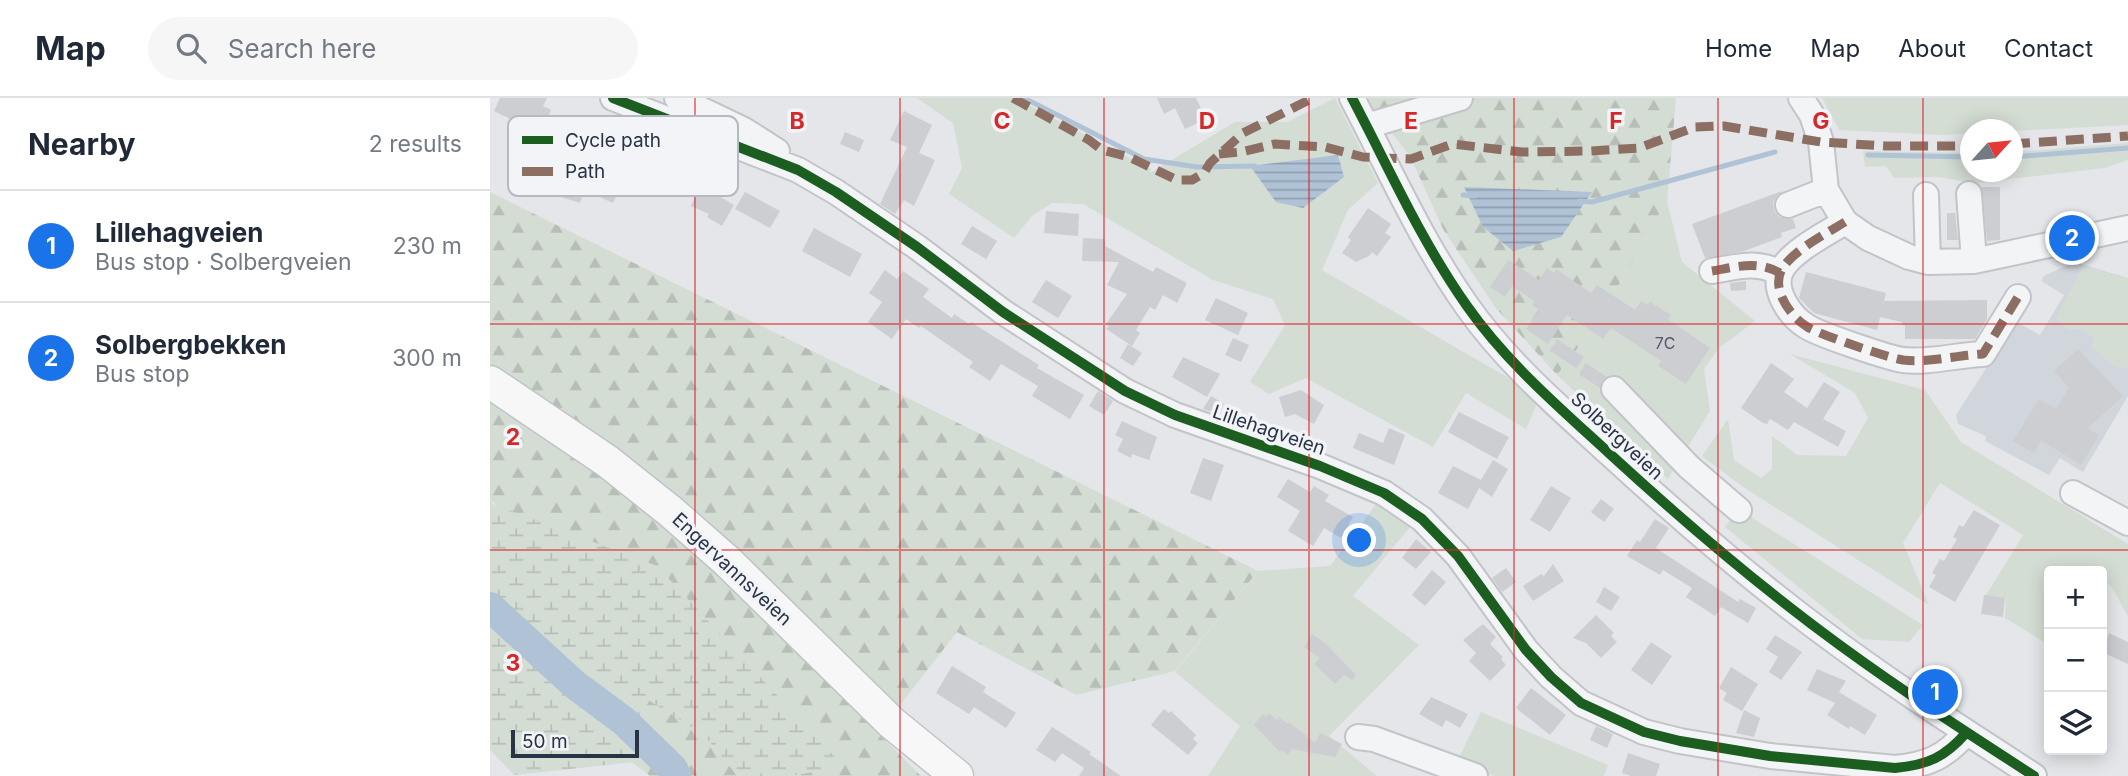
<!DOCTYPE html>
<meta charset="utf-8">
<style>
:root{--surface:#fff;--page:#f6f6f7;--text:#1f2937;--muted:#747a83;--line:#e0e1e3;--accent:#1a73e8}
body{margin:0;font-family:Inter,sans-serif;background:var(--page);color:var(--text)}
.controls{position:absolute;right:21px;bottom:21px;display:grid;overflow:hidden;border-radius:7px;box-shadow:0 4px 18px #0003}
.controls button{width:63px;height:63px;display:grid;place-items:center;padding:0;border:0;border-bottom:2px solid var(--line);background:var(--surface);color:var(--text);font:35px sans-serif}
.compass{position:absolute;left:1470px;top:21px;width:63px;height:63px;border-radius:50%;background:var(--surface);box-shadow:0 4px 18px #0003;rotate:63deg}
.scale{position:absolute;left:21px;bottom:18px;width:128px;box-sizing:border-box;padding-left:7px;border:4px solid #283345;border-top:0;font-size:19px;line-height:24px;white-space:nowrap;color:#283345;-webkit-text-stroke:5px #f2f4f8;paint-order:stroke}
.you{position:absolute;left:870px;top:443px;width:24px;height:24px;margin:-18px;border:5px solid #fff;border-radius:50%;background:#1a73e8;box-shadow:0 0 0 10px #1a73e833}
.badge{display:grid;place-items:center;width:46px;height:46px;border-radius:50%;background:var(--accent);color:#fff;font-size:23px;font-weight:700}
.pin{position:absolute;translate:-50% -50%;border:4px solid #fff;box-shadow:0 2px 7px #0006}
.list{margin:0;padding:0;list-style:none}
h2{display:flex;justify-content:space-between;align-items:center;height:91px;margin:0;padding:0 28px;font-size:30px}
h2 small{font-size:23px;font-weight:400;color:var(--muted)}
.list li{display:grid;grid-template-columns:46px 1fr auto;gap:21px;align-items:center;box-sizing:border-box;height:112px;padding:0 28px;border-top:2px solid var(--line)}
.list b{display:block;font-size:26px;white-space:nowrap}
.list p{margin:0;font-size:23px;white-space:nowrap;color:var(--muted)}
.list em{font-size:23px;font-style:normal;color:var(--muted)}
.icon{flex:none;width:38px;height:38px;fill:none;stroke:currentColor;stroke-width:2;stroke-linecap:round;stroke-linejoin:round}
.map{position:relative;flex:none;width:1638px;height:678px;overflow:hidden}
header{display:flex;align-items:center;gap:42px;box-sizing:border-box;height:98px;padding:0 35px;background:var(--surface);border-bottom:2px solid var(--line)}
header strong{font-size:33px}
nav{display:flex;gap:38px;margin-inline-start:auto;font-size:24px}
.search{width:490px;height:63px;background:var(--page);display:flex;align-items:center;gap:18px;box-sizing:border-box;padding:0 24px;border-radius:38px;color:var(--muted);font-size:26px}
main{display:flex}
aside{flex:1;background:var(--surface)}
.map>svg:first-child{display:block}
</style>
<header>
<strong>Map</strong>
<div class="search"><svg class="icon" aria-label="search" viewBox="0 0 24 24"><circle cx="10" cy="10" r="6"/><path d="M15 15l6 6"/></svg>Search here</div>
<nav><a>Home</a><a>Map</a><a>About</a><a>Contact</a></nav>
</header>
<main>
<aside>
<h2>Nearby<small>2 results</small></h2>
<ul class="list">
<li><span class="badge">1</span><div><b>Lillehagveien</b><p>Bus stop · Solbergveien</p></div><em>230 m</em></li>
<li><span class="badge">2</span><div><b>Solbergbekken</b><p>Bus stop</p></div><em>300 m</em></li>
</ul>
</aside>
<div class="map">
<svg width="1638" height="678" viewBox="0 0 1638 678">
<defs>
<pattern id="forest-firs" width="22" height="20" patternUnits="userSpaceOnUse" patternTransform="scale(1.75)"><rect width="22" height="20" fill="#d4ddd4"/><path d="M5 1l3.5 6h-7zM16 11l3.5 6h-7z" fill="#b6beb7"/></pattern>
<pattern id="wetland-marsh" width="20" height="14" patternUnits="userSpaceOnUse" patternTransform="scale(1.75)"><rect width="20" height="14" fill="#d4ddd4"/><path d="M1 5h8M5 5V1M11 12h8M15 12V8" fill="none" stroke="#b6beb7"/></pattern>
<pattern id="water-rules" width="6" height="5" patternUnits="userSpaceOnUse" patternTransform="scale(1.75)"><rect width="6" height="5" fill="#b0c3d6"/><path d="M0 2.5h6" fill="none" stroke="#8f9faf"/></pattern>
</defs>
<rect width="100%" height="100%" fill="#e4e6e9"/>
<path fill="#d1d6dc" d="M1584 164 1638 180V298L1593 374 1570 360 1559 377 1495 343 1496 338 1468 326 1466 317 1526 224 1550 237 1574 197 1551 183 1554 178Z"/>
<path fill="#d4ddd4" d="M427 0H525L661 71 660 75 745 24H797L845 0 888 85 858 112 832 172 1050 298 1036 331 976 295 943 349 816 280 779 296 760 284 795 227 783 201 723 182 593 106 562 105 542 118 524 140 459 96 472 70 463 25Z
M1332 0H1638V27L1523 33 1480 32V35L1452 37 1349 32Z
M1638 45V62L1615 70 1485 85 1447 79 1404 80 1396 68 1375 69 1373 53 1480 55V74H1522L1523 54Z
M1177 103 1192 164 1265 223 1229 250 1214 271 1220 313 1178 381 1067 277 1106 226Z
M1593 168 1638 180V271L1624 268 1601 249 1605 242 1593 231 1578 232 1566 220Z
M1300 256 1435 292 1471 344 1638 446V519L1622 489 1612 483V473H1559V547L1515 520 1516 501 1495 499 1533 437 1450 385 1413 445 1439 507 1253 389 1212 358 1238 321 1244 362 1271 380 1282 371V338L1307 357 1356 358 1378 320 1365 295Z
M886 406 920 429 863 498 929 547 839 638 887 678H718L750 628 685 574 768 473 840 468Z
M1248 411 1433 527 1419 544 1372 541 1235 429Z
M991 614 1118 667 1114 678H1005L967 664Z"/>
<path fill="url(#forest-firs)" d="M874 0H1186L1177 103 1106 226 1067 277 1005 209 953 131 920 58Z
M0 94 768 473 685 573 586 597 467 534 403 616 389 636 431 678H301L352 668 0 402Z
M153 598 214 637 248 678H160L143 665Z"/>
<path fill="url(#wetland-marsh)" d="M0 402 3 406 167 468 353 668 301 678H248L213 636 153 599 145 664 24 677 0 652Z"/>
<path fill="url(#water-rules)" d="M848 57 854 79 813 110 786 104 760 68Z
M974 89 1102 94 1071 139 1023 153 993 129Z"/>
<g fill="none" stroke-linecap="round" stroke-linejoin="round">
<path stroke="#b0c3d6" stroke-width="5" d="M534 0 654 61 707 69 765 68
M1378 57 1480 59
M1522 59 1638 50
M973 97 985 98
M1089 103 1102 104 1285 54"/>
<path stroke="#b0c3d6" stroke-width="30" d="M0 509 84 586 135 624 183 671 186 678"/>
</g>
<path fill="#ccced2" d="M10 0H57L53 8 61 12 54 29 46 25 43 32 4 13Z
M667 0H706L716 21 695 31 685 10 674 16Z
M414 13 442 27 429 55 445 62 424 108 414 102 405 116 390 106 417 49 400 42Z
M355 34 374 42 369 54 350 46Z
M191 42 204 50 195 62 220 71 215 90 244 107 232 128 217 119 219 116 201 108 208 91 184 82 187 75 161 65 169 47 183 52Z
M70 60 131 89 123 105 94 92 90 105 58 95Z
M1492 89H1510V142L1497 143Z
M1292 93 1283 104 1284 112 1289 119 1303 121 1306 130 1291 135 1292 139 1254 153 1215 160 1202 126Z
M255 94 290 113 280 130 245 111Z
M878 110 901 126 895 135 901 139 887 158 882 154 879 158 866 164 852 155 861 142 858 139Z
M556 113 589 116 588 138 554 135Z
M1457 115H1465L1468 142H1457Z
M482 128 507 143 496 161 471 146Z
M324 130 372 156 360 179 312 153Z
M593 140 615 141V148L663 174 666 169 697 185 687 205 673 197 665 212 660 209 646 232 650 235 642 248 616 231 619 228 616 226 637 196 617 187 629 164 592 163Z
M1018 162 1049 182 1057 170 1064 175 1066 171 1101 195 1107 187 1145 212 1151 203 1158 207 1160 204 1181 217 1178 221 1220 250 1196 286 1168 268 1171 263 1121 230 1113 241 1077 217 1058 246 1036 231 1049 212 1042 207 1044 203 1022 188 1015 199 1000 189Z
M395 172 407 181 413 173 439 191 433 199 462 220 464 216 479 226 481 224 549 267 547 270 594 297 580 321 542 298 548 288 511 266 500 283 479 269 483 264 431 228 429 230 416 221 402 241 378 224 392 204 379 195Z
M1316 174 1396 195 1394 203 1497 202V221L1485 241H1415V227H1412V224L1390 219 1387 232 1324 215 1309 200Z
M556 182 582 198 568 220 542 204Z
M1256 183V192L1241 193 1240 185Z
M726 200 758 215 748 237 715 222Z
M743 240 759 247 751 264 735 257Z
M1067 241 1094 259 1086 270 1060 253Z
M638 246 652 255 643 268 630 260Z
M1588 251 1633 298 1598 330 1609 337 1591 367 1551 342 1544 355 1523 343 1549 301 1566 311 1579 290 1564 273Z
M693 259 730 276 717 299 682 279Z
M1096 265 1117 279 1110 290 1089 276Z
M1281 265 1304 281 1294 294 1317 310 1334 284 1350 294 1333 321 1356 333 1348 349 1304 324 1298 332 1280 321 1277 326 1273 325 1251 310Z
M811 292 834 307 824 326 805 316 795 319 789 299Z
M608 293 623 303 614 317 599 308Z
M721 298 734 306 728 316 713 311Z
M969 314 1019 339 1007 361 958 334Z
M632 323 667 339 659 362 642 356 641 360 627 353 633 341 625 337Z
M899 330 915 337 904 367 863 350 869 335 893 345Z
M713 360 734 367 721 403 700 395Z
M1003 362 1018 371 1002 399 989 390 978 411 948 395 963 368 991 382Z
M798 381 820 394 824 388 839 397 835 403 863 419 851 440 834 430 823 448 798 433 810 413 787 399Z
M1061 388 1081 400 1060 434 1040 422Z
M1111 401 1124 411 1114 424 1101 414Z
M1484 412 1510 427 1465 504 1439 489 1446 477 1442 475 1450 461 1454 463 1467 441 1463 439 1469 427 1473 429Z
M1165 421 1179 430 1166 450 1248 504 1250 501 1266 510 1258 525 1231 509 1225 518 1196 499 1202 490 1173 472 1170 477 1137 458 1147 442 1150 444Z
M926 441 941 454 926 471 912 460Z
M1063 466 1074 483 1043 503 1033 488 1051 476 1054 478Z
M1016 470 1026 484 1012 494 1002 480Z
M942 472 956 484 935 508 922 497Z
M1114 489 1130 499 1121 513 1106 504Z
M1494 497 1515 500 1513 519 1491 516Z
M1106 517 1124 535 1121 538 1127 544 1111 560 1096 545 1083 540Z
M993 526 1006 539 1000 546 1013 559 1011 561 1016 567 1000 583 979 563 986 555 973 542Z
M1619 535 1638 544V566L1612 554Z
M822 536 835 545 866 577 862 582 854 577 845 586 824 566 830 560 814 549Z
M1285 537 1312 554 1291 582 1279 574 1288 559 1276 551Z
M1161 544 1182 558 1162 587 1141 572Z
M462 568 496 589 493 594 526 615 516 630 484 609 479 616 446 595Z
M1241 569 1268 586 1252 613 1233 602 1237 595 1229 590Z
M1327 571 1356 583 1349 594 1387 617 1375 637 1360 628 1359 631 1337 617 1345 605 1317 592Z
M1041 590 1076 617 1060 637 1026 610Z
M941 599 978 616 970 630 956 622 952 629 929 616Z
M674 611 679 615 681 613 706 637 703 641 708 645 698 657 661 627Z
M1254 612 1270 620 1264 639 1246 635Z
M779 615 787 622 789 619 798 626 799 624 825 645 830 635 852 646 845 659 802 651 798 657 792 652 790 654 764 627 773 616 776 619Z
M1106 628 1123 636 1117 650 1100 642Z
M562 629 601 654 599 656 631 678H589L594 670 572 655 565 664 546 652Z
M1138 655 1170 666 1166 678H1141L1132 675Z"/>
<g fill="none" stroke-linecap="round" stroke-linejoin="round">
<defs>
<path id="minor" d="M123 0 308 72 346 94 427 149 513 214 635 293 685 317 830 368 894 395 932 421 968 458 1036 552 1061 579 1091 605 1154 634 1190 643 1280 658 1405 670C1438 667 1455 659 1476 635
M187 0 254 32 287 53
M862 0C899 70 931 143 977 208 1016 264 1070 310 1120 356 1194 424 1270 489 1351 548 1414 594 1479 636 1544 678
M1311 0 1322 17 1331 44 1336 92 1355 124 1378 140 1419 159 1438 164 1484 163 1638 130
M877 28 970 0
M1479 96 1484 163
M1436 97 1438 164
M1298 107 1336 92
M1355 124C1337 135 1300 154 1291 173 1282 192 1300 218 1316 228 1327 236 1399 260 1413 262 1439 265 1467 257 1493 256L1528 199
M1222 173C1246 169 1267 162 1290 175
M1124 291 1199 369 1249 412
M1583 395 1638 425
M868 639 884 641 985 678"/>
<path id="major" d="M0 284 117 363 180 413 237 463 402 625 467 678"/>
</defs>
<use href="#minor" stroke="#c2c4c7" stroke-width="28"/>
<use href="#major" stroke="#c0c3c7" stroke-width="35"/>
<use href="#minor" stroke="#f3f4f6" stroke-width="24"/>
<use href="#major" stroke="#f7f7f7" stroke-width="32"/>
<path stroke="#8d6e63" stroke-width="9" stroke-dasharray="18 9" stroke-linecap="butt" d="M523 0 599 42 612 52 639 59 687 82H702L714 75 720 65 753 35 823 0
M1522 46 1638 38
M729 56 751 54 785 46 835 49 873 59 921 61 962 46 1032 54 1101 53 1149 50 1205 29 1234 28 1331 44 1396 48H1480
M1355 124C1337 135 1300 154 1291 173 1282 192 1300 218 1316 228 1327 236 1399 260 1413 262 1439 265 1467 257 1493 256L1528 199
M1222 173C1246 169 1267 162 1290 175"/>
<defs>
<path id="cycleway" d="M123 0 308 72 346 94 427 149 513 214 635 293 685 317 830 368 894 395 932 421 968 458 1036 552 1061 579 1091 605 1154 634 1190 643 1280 658 1405 670C1438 667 1455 659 1476 635
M862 0C899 70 931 143 977 208 1016 264 1070 310 1120 356 1194 424 1270 489 1351 548 1414 594 1479 636 1544 678"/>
</defs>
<use href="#cycleway" stroke="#f2f4f8" stroke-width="15"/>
<use href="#cycleway" stroke="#1b5e20" stroke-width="10"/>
</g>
<path fill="none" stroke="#d62828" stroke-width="2" stroke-opacity="0.55" d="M205 0V678M410 0V678M614 0V678M819 0V678M1024 0V678M1228 0V678M1433 0V678M0 226H1638M0 452H1638"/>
<g text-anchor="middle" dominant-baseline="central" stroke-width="7" stroke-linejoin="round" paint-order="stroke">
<g font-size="16" fill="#525a69">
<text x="1175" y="245">7C</text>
</g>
<g font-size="19" fill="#283345" stroke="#f2f4f8">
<text transform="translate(779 332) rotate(19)">Lillehagveien</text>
<text transform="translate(1127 338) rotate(43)">Solbergveien</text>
<text transform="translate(242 471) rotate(43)">Engervannsveien</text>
</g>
</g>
<rect x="18" y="18" width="230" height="80" rx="10" fill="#f2f4f8" stroke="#b5bac2" stroke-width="2"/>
<rect x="32" y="38" width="31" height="8" fill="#1b5e20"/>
<rect x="32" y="69" width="31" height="9" fill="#8d6e63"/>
<g font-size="19" fill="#283345">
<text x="75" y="49">Cycle path</text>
<text x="75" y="80">Path</text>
</g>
<g font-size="23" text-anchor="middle" font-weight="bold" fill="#d62828" stroke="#f2f4f8" stroke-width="7" stroke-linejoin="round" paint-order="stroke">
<text x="307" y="31">B</text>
<text x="512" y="31">C</text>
<text x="717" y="31">D</text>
<text x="921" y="31">E</text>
<text x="1126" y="31">F</text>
<text x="1331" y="31">G</text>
<text x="23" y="347">2</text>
<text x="23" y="573">3</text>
</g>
</svg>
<div class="controls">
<button>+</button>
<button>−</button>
<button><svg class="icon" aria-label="layers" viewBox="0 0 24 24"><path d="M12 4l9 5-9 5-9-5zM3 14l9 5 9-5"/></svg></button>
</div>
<svg class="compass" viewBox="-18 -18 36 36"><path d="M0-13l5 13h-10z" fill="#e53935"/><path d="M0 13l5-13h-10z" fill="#747a83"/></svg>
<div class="scale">50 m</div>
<div class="you"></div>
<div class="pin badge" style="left:1445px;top:594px">1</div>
<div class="pin badge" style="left:1582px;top:140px">2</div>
</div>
</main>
